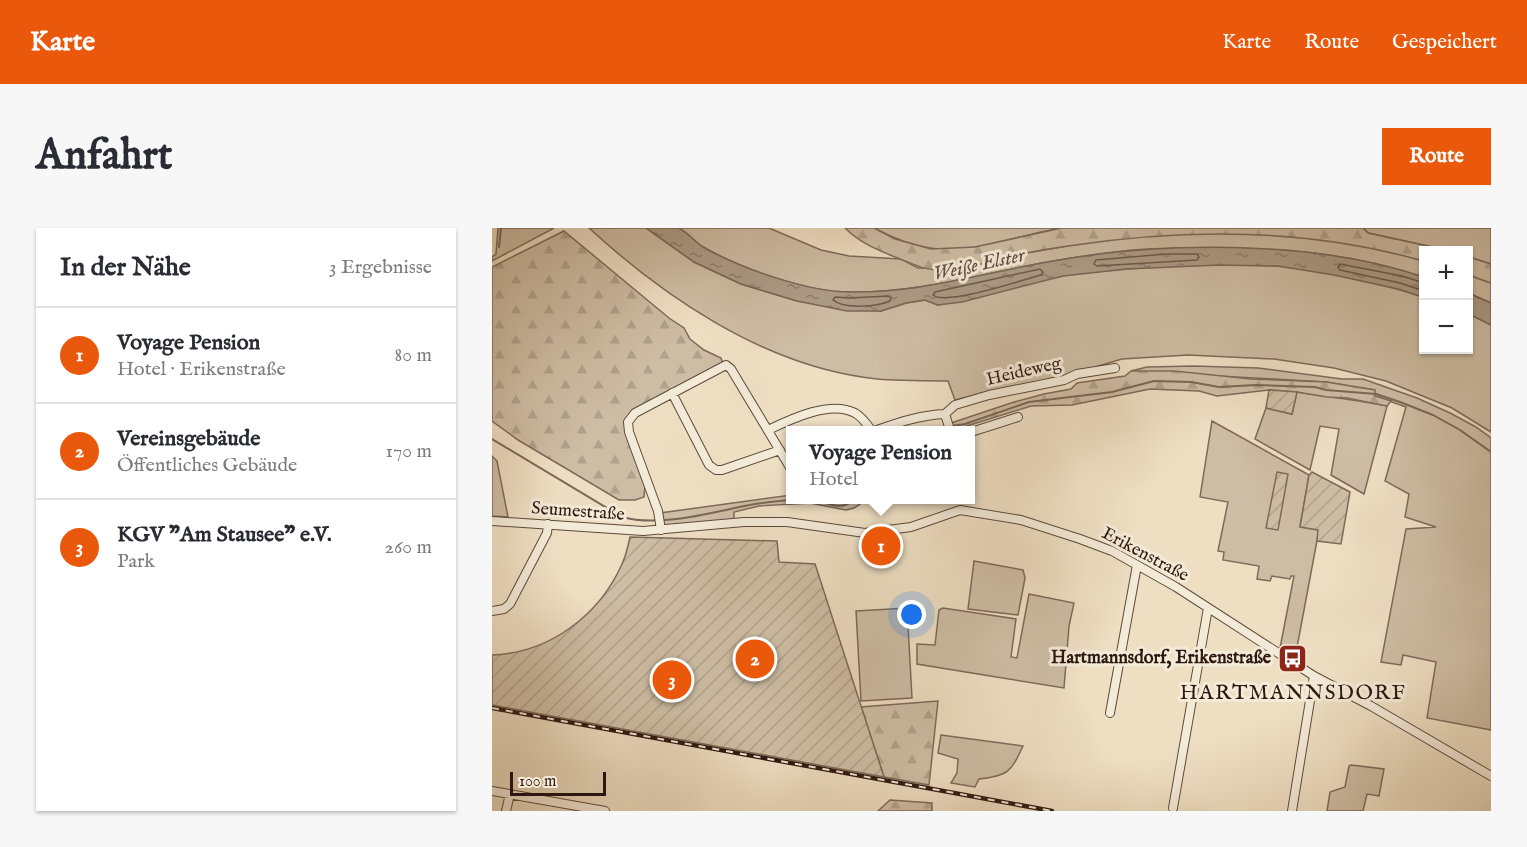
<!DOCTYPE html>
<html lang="de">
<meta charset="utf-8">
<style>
:root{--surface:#fff;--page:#f7f7f7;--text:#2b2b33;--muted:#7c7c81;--line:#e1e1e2;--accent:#ea580c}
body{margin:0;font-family:"IM FELL English",serif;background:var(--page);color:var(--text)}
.controls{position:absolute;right:18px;top:18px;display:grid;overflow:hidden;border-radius:0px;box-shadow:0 2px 4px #0004}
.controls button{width:54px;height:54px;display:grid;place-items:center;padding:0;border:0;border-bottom:2px solid var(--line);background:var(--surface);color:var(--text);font:30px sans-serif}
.scale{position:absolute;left:18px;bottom:15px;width:96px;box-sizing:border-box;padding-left:6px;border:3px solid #2d180f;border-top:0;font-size:16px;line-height:21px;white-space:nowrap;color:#2d180f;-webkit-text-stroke:4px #f4ead8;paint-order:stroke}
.you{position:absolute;left:420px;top:387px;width:21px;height:21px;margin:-15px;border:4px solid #fff;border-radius:50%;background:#1a73e8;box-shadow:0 0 0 9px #1a73e833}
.badge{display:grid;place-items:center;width:39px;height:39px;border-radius:50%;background:var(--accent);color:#fff;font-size:20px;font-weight:700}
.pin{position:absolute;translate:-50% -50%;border:3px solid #fff;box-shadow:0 2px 6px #0006}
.popup{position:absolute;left:294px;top:198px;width:189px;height:78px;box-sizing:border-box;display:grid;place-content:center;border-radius:0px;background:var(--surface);filter:drop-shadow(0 2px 4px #0005);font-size:20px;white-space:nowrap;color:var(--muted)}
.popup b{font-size:22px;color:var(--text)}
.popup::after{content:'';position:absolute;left:50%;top:100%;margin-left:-12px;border:12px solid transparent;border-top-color:var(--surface)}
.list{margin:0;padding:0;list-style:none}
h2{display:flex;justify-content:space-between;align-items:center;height:78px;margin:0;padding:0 24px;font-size:26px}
h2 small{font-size:20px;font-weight:400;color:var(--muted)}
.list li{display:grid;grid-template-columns:39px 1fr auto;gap:18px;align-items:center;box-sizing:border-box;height:96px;padding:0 24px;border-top:2px solid var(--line)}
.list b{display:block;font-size:22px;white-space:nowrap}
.list p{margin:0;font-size:20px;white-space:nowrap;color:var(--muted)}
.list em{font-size:20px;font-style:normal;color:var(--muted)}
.map{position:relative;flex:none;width:999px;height:583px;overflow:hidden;border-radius:0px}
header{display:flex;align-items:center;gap:36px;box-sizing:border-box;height:84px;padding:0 30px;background:var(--accent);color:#fff}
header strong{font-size:28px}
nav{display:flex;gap:33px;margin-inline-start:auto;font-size:21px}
.intro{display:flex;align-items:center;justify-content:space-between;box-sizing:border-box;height:144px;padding:0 36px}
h1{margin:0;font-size:42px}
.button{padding:15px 27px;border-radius:0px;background:var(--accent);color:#fff;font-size:21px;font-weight:700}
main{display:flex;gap:36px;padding:0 36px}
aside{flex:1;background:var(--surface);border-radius:0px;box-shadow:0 2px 4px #0004}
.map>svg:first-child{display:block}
</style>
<header>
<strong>Karte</strong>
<nav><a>Karte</a><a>Route</a><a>Gespeichert</a></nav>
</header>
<div class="intro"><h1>Anfahrt</h1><a class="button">Route</a></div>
<main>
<aside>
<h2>In der Nähe<small>3 Ergebnisse</small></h2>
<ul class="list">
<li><span class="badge">1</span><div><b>Voyage Pension</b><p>Hotel · Erikenstraße</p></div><em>80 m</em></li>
<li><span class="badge">2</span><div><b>Vereinsgebäude</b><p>Öffentliches Gebäude</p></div><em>170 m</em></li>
<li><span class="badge">3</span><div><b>KGV &quot;Am Stausee&quot; e.V.</b><p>Park</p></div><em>260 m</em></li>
</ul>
</aside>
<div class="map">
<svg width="999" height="583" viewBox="0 0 999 583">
<defs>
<pattern id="forest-firs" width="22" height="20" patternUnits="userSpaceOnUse" patternTransform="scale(1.5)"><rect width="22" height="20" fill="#cdbda4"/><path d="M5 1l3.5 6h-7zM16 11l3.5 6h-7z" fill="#b0a28c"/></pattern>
<pattern id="garden-furrows" width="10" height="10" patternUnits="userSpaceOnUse" patternTransform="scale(1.5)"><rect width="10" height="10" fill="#cdbda4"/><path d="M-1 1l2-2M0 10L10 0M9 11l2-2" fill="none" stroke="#b0a28c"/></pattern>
<pattern id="water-ripples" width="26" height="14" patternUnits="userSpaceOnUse" patternTransform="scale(1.5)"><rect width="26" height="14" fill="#ac9b86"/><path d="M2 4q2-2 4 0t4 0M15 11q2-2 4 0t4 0" fill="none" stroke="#8c7d6c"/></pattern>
</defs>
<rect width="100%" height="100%" fill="#eedfc3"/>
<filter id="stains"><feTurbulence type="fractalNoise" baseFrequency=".00333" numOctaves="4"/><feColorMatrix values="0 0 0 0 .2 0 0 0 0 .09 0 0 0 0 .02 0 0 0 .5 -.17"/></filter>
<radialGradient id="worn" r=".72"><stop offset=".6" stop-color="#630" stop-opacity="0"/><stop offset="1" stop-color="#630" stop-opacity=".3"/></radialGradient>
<path fill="#cdbda4" stroke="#7d6a5a" stroke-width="1.5" d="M6 0H62L0 33V29L4 26Z
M97 0H154L202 34 249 56 305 73 389 83 414 75 433 72 446 77C487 68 529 56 570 48 602 43 634 41 666 39 705 37 745 35 784 38 833 42 885 54 931 69L932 122H976L977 86 999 97V204L960 180 894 153 842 140 782 131 696 127 630 131 563 151 495 164 463 172 456 153C428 152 398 154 370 149 268 134 171 68 97 0Z
M185 0H277L329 22 357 28 409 31 426 40H471L529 26 610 12 676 5 746 4 825 10 899 23 931 33V49C859 24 779 19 703 20 679 20 654 20 631 23 604 26 577 30 550 35 485 47 424 65 357 64 315 64 248 40 211 19 202 13 194 6 185 0Z
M382 0H570C529 6 479 27 438 20 418 17 399 9 382 0Z
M871 0H999V36L977 29 976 22H954L876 5Z
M976 47 999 55V75L977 65Z
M702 138 766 140 850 151H871L925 170 958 185 984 199 999 210V502L935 490 944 434 911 427 909 437 889 434 914 301 944 299 913 289 917 266 893 253 914 179 883 168 882 162 834 154 639 143 655 139Z
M805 164C835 169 865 172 895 178L872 266 839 247 847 201 828 198 818 242 763 211 774 180 800 186Z
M720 193 817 247 808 299 827 302 803 430 788 420 802 348H799L798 351 780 348 778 353 765 351 767 338 731 332 732 324 726 323 736 274 708 269Z
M0 228 5 233 16 289 0 288Z
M299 267V272H334L344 274 354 272H374L362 280 354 282 318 275 267 278 242 284V291L175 299 170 294 168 285Z
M482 333 531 342 533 350 526 387 476 381Z
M537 366 582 375 577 398 572 460 425 436V416L443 417 447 382 451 380 524 391 519 429 525 430Z
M415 380 420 470 369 473 364 383Z
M449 507 531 518C519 544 516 548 487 551L483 559 459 555 465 545 466 531 446 525Z
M859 537 892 541 887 568 875 566 871 583H835L838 564 853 559 857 538Z"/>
<path fill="url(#forest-firs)" stroke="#7d6a5a" stroke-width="1.5" d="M353 0H382L403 11 439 21 483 19 570 0H871L876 5 954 22H932L931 33C816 0 695 0 576 18 556 21 537 24 518 28 495 34 470 43 447 42 431 42 422 36 408 31 388 23 369 16 353 0Z
M72 3 177 90 192 100 198 111 212 122 229 130 231 136 137 188 153 258 152 269 143 272H127L26 212 0 193V39Z
M977 29 999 36V55L977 47Z
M639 143H682L759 151 834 154 883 162V168L899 173 895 178 855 170 835 169 805 164 777 162 725 168 707 163 658 161 580 177 539 178 462 202 459 195 522 174 552 166 579 161 585 155 633 148Z
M446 473 437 557 392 549 369 479Z
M398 572 440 575V583H386Z"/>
<path fill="url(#garden-furrows)" stroke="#7d6a5a" stroke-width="1.5" d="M777 162 805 164 800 186 774 180Z
M785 244 796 246 786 302 774 300Z
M820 244 858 264 849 316 825 313 826 302 808 299 817 247Z
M138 309 285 313 287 334 323 336 392 549 0 477V427C57 425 107 388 130 336 134 328 136 318 138 309Z"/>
<path fill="url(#water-ripples)" stroke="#796756" stroke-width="1.5" d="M154 0C163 0 177 0 186 0 195 3 203 14 211 19 248 40 315 64 358 64 425 65 484 47 550 35 665 13 820 11 931 49V69L906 61 842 47 786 38 728 37 634 41 571 48 470 74 446 77 433 72 414 75 389 83H355L305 73 249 56 202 34Z
M976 65 999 75V97L977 86Z"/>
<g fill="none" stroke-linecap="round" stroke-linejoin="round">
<path stroke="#6c5a4a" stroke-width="1.5" d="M674 26H705L707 29 705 32 605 38 602 36 604 32Z
M548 41 551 44 549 47C530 52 454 78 441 67L443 64Z
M932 55 910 48 848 36 846 39 848 42 908 55 932 63
M396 68 399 70 398 73C385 79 351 81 341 72L343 69 357 70Z"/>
<path stroke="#796756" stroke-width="2" d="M7 19 9 0
M460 198 473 196 537 174 620 164 662 153 699 154 727 159 764 157 823 159 834 162 884 166 908 174 941 187 968 202 999 224
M436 202 455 199
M0 211 130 289C169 300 224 283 263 276 275 274 287 273 299 272
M325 272C339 277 350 282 362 272"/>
<defs>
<path id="minor" d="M180 165 217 237 224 242H230L288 222
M453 186 458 202
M276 202C299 191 338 172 363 185 370 189 375 196 379 202
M385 202C408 194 429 187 453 186L463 177 497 167 572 152 585 146 623 140
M479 204 526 189
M0 293 151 303 252 294H295L373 305 419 299 468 282 529 292 588 311 620 323 645 337 684 359 822 448 879 478 999 548
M169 302 166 283 137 204 136 194 143 185 234 137 239 141 299 241
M0 383 12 381 18 376 55 305 56 296
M618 485 645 337
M0 563 113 583
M681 580 716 380
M14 583 18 566
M800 583 822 448"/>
</defs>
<use href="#minor" stroke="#5d4a3c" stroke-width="10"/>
<use href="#minor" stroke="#f4ead8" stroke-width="8"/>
<defs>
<path id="rail" d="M0 480 560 583"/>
</defs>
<use href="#rail" stroke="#2d180f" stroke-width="4.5"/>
<use href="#rail" stroke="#f4ead8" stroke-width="2" stroke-dasharray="7" stroke-linecap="butt"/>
</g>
<defs>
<symbol id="bus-square" viewBox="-11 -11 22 22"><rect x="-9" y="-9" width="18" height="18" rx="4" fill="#8f2418" stroke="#f4ead8"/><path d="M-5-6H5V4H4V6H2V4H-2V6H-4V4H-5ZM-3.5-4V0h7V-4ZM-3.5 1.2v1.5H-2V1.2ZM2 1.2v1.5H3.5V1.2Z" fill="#fff"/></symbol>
</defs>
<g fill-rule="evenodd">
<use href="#bus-square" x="784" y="414" width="33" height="33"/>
</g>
<g text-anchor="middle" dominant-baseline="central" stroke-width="6" stroke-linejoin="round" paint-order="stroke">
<g font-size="18" fill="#2d180f" stroke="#f4ead8">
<text transform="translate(532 144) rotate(-13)">Heideweg</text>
<text transform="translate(86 284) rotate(4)">Seumestraße</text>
<text transform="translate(653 327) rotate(28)">Erikenstraße</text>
</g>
<g font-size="18" font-weight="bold" fill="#2d180f" stroke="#f4ead8" text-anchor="end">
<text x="779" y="430">Hartmannsdorf, Erikenstraße</text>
</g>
<g font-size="20" font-style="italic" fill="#604c3f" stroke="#f4ead8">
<text transform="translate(487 37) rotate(-12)">Weiße Elster</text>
</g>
<g font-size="21" letter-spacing="1.5" fill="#2d180f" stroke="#f4ead8">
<text x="801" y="465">HARTMANNSDORF</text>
</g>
</g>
<rect width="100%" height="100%" filter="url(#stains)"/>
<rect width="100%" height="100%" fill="url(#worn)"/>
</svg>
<div class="controls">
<button>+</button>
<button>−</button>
</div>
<div class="scale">100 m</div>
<div class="you"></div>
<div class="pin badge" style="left:389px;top:318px">1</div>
<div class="popup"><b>Voyage Pension</b>Hotel</div>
<div class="pin badge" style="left:263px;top:431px">2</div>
<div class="pin badge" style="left:180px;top:452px">3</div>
</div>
</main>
